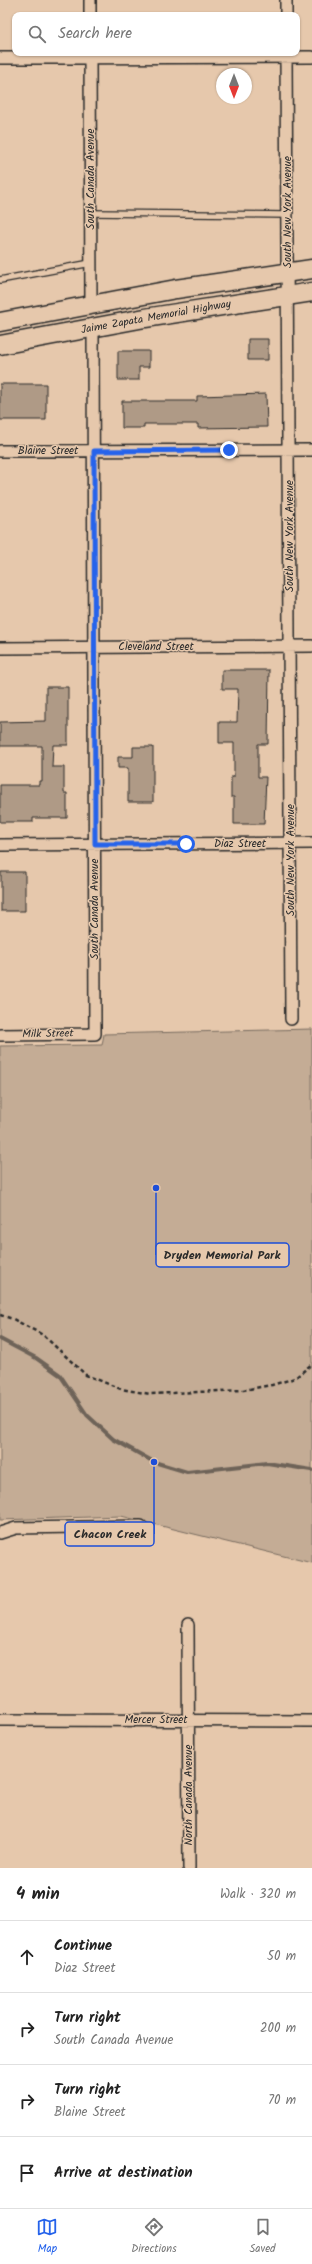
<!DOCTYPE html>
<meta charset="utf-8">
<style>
:root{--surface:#fff;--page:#f6f6f6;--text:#222;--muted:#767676;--line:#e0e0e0;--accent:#2563eb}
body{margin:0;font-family:Kalam,sans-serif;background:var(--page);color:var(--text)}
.compass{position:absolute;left:216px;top:68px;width:36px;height:36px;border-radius:50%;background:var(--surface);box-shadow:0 1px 3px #0004;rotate:180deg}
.stop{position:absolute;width:12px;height:12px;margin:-9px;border:3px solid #2563eb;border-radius:50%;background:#fff}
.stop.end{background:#2563eb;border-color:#fff;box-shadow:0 1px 4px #0008}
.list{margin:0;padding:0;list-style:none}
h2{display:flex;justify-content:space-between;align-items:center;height:52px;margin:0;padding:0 16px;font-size:17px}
h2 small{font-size:13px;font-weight:400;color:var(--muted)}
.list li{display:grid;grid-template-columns:26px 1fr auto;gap:12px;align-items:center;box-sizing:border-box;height:72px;padding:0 16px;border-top:1px solid var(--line)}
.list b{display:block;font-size:15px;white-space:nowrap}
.list p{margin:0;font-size:13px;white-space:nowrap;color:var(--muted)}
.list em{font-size:13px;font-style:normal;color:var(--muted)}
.icon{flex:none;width:22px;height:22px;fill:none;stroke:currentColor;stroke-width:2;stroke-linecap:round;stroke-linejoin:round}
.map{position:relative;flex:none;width:312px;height:1868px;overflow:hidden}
.search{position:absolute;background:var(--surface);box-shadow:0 1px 3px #0004;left:12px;right:12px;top:12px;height:44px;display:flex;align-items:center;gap:10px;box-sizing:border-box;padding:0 14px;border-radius:8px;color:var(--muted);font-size:15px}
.sheet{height:340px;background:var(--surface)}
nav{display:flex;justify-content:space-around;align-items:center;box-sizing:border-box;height:56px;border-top:1px solid var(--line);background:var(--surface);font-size:11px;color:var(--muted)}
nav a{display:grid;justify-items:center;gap:2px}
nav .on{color:var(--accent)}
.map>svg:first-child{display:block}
</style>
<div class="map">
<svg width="312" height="1868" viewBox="0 0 312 1868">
<rect width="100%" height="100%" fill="#e6c8ac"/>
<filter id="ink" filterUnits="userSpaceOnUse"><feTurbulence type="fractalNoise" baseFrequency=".025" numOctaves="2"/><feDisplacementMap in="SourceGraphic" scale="8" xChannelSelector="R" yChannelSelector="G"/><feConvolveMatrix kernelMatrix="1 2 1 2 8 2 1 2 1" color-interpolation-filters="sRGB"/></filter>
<g filter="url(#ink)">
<path fill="#c4ac95" stroke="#786c60" d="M312 1029V1563L121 1516 0 1520V1046L102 1045 104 1034Z"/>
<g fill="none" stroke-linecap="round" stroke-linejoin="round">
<path stroke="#6e6359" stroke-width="4" d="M0 1339 36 1358 60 1375 87 1415 113 1439 154 1462 187 1472 267 1463 312 1470"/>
</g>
<path fill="#af9a86" stroke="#2b2b2b" d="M248 339H268V360H248Z
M118 351H149V367H139V380H118Z
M0 384H46V420H0Z
M266 394 267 427 198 428V424H144V428H122V401H197V396Z
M222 670H269L268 744H258V777H266L264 824H234V797H231V777H234V743H219V722H237L238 689H222Z
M46 687H68V745H53L52 767H64V793H67V818H33V822H0V785H39V781H42V746H0V722L46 721Z
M133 747H153V802H128V768H118V757H133Z
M1 872H25V911H1Z"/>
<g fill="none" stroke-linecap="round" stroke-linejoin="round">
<defs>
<path id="lane" d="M91 213 287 215
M0 280 91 263"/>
<path id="street" d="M90 0V15
M286 0V15
M90 53 91 306
M286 53 291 1019
M0 58 312 57
M0 451 312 450
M0 648 312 646
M0 845 312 843
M0 1035 95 1034 93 328
M0 1533 16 1528 141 1526
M188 1625 189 1868
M0 1720 312 1721"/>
<path id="primary" d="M0 322 176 289 312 269
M0 345 145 318 312 292"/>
</defs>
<use href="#lane" stroke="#2b2b2b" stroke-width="8"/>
<use href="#street" stroke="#2b2b2b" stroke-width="14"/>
<use href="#primary" stroke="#2b2b2b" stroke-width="21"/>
<path stroke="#2b2b2b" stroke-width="2.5" stroke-dasharray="4 3" stroke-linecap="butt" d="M0 1315 13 1319 43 1335 86 1375 121 1389 150 1394 243 1390 272 1385 295 1378 312 1364"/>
<use href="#lane" stroke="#e6c8ac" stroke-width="5.5"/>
<use href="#street" stroke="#e6c8ac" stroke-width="11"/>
<use href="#primary" stroke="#e6c8ac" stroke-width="18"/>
</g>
</g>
<g fill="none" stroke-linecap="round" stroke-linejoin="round" filter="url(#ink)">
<path stroke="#2563eb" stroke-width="5" d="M186 844H95L94 451 229 450"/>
</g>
<g text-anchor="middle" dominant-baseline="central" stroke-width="3" stroke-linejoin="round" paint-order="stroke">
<g font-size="11" fill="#2b2b2b" stroke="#e6c8ac">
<text transform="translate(91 179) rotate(-90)">South Canada Avenue</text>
<text transform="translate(288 212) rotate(-90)">South New York Avenue</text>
<text transform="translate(156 317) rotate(-10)">Jaime Zapata Memorial Highway</text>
<text x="48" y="451">Blaine Street</text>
<text transform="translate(290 536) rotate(-90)">South New York Avenue</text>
<text x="156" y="647">Cleveland Street</text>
<text x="240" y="844">Diaz Street</text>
<text transform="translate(291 860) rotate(-90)">South New York Avenue</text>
<text transform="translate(95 909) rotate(-90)">South Canada Avenue</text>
<text transform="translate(48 1034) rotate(-1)">Milk Street</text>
<text x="156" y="1720">Mercer Street</text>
<text transform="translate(189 1795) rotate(-90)">North Canada Avenue</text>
</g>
</g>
<path fill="none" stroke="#1d4ed8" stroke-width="1.5" d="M156 1188L156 1255M154 1462L154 1534"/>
<g fill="#1d4ed8" stroke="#e6c8ac" stroke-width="1.5">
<circle cx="156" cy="1188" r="4"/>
<circle cx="154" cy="1462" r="4"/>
</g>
<g fill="#e6c8ac" stroke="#1d4ed8" stroke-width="1.5">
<rect x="156" y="1243" width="133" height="24" rx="4"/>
<rect x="65" y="1522" width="89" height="24" rx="4"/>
</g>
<g font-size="12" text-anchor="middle" font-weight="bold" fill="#2b2b2b">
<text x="222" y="1259">Dryden Memorial Park</text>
<text x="110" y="1538">Chacon Creek</text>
</g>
</svg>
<svg class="compass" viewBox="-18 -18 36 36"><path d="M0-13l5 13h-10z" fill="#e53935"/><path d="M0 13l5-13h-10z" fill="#767676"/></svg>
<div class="stop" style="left:186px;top:844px"></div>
<div class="stop end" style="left:229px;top:450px"></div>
<div class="search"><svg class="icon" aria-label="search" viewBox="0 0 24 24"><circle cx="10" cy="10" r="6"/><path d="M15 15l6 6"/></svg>Search here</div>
</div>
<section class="sheet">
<h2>4 min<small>Walk · 320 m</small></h2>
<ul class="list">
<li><svg class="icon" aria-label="ahead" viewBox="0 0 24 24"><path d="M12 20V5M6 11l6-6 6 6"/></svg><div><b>Continue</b><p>Diaz Street</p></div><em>50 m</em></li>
<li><svg class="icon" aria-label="right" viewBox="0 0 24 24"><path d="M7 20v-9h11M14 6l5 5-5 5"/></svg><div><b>Turn right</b><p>South Canada Avenue</p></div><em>200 m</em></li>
<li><svg class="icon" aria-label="right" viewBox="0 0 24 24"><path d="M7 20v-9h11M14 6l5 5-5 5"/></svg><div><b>Turn right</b><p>Blaine Street</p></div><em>70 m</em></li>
<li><svg class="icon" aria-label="arrive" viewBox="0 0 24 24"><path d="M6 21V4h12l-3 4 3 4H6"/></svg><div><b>Arrive at destination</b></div></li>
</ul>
</section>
<nav>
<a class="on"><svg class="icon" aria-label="map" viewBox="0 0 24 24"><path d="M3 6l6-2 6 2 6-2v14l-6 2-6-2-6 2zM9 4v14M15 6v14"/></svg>Map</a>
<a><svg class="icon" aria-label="directions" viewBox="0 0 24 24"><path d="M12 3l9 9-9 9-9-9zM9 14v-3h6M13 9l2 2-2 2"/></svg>Directions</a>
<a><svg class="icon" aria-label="saved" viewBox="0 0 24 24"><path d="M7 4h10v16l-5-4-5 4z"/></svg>Saved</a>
</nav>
